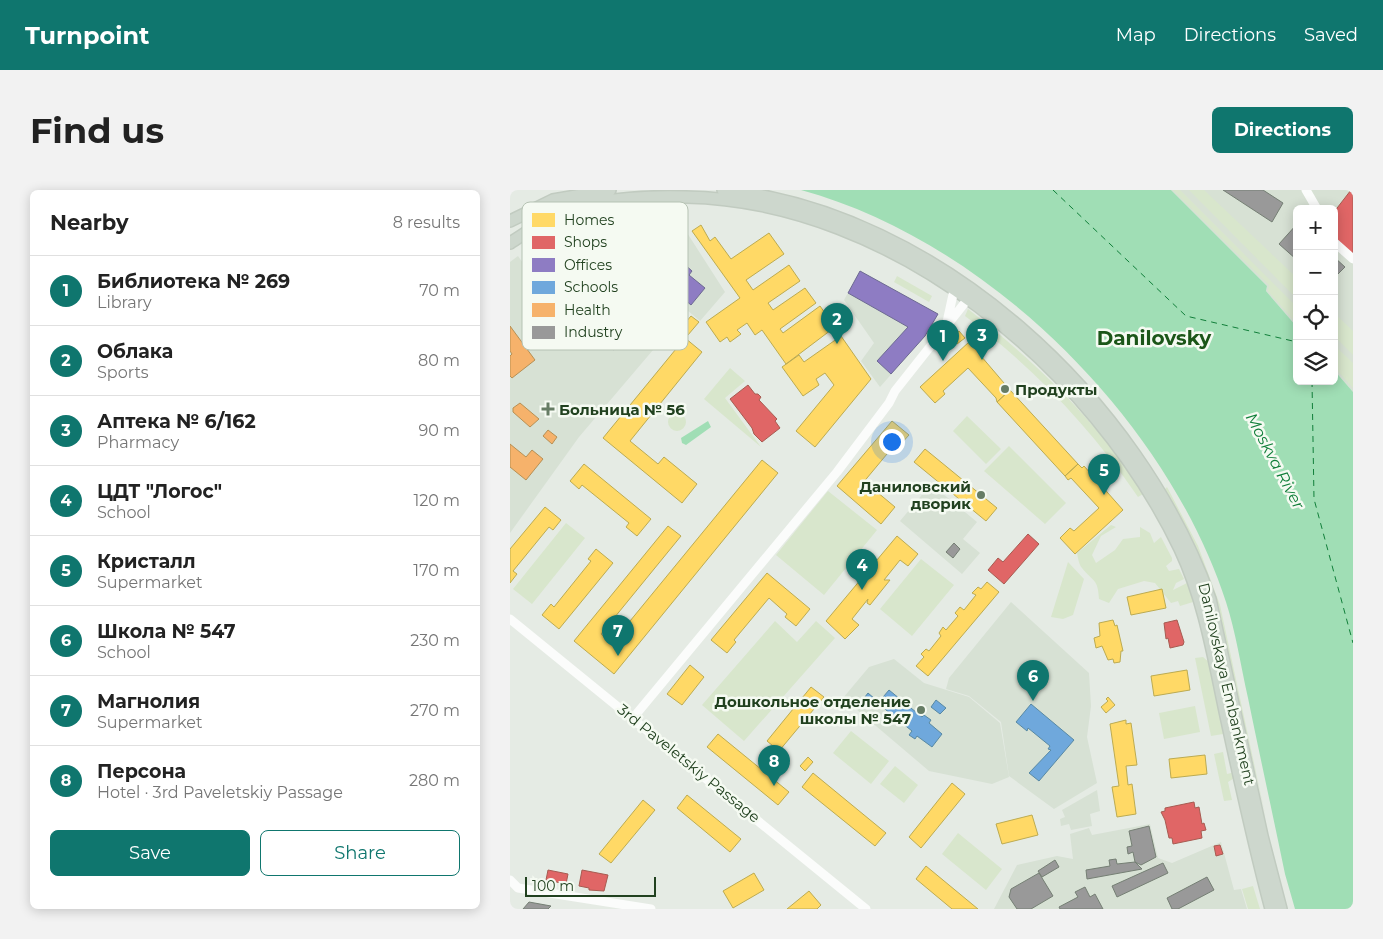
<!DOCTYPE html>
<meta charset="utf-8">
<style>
:root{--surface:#fff;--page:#f2f2f2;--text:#222;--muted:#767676;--line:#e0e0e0;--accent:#0f766e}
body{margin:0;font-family:Montserrat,sans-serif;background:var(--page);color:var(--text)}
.controls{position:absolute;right:15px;top:15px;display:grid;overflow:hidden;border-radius:8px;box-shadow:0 2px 12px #0003}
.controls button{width:45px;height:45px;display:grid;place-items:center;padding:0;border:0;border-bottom:1px solid var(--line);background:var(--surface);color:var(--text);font:25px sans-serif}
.scale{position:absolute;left:15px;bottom:12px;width:131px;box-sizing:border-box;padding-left:5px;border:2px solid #21411f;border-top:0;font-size:14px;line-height:18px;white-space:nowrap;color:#21411f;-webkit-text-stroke:4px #f5faf2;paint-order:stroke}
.you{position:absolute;left:381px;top:251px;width:18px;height:18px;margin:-12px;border:4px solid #fff;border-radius:50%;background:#1a73e8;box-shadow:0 0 0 8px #1a73e833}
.badge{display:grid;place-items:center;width:32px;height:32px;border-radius:50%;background:var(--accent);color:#fff;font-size:16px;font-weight:700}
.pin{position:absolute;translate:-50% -41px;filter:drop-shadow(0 1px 2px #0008)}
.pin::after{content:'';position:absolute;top:26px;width:18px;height:15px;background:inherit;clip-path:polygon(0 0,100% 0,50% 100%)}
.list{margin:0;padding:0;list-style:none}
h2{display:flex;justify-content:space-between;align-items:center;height:65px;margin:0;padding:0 20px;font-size:21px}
h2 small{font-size:16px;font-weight:400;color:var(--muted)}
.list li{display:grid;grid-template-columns:32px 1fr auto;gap:15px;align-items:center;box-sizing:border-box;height:70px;padding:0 20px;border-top:1px solid var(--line)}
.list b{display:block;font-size:19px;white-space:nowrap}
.list p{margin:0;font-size:16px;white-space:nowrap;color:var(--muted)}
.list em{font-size:16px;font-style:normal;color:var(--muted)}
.actions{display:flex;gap:10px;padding:15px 20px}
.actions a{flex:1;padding:11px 0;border:1px solid var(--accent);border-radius:8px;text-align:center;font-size:18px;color:var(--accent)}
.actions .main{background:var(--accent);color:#fff}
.icon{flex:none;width:28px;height:28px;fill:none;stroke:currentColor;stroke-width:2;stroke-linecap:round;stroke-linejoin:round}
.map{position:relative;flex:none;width:843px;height:719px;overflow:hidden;border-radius:8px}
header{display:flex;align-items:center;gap:30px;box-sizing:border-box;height:70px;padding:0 25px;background:var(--accent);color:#fff}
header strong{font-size:24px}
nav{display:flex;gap:28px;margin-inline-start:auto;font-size:18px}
.intro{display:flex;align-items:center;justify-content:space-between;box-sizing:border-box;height:120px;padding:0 30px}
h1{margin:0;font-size:35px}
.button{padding:12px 22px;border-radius:8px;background:var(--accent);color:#fff;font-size:18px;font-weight:700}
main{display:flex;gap:30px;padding:0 30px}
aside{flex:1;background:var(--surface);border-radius:8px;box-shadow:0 2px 12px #0003}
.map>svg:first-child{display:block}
</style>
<header>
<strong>Turnpoint</strong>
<nav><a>Map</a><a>Directions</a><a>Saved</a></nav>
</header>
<div class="intro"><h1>Find us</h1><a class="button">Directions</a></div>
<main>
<aside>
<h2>Nearby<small>8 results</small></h2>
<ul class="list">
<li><span class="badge">1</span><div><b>Библиотека № 269</b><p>Library</p></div><em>70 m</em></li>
<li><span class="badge">2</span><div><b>Облака</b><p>Sports</p></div><em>80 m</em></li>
<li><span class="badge">3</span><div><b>Аптека № 6/162</b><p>Pharmacy</p></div><em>90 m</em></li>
<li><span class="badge">4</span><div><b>ЦДТ &quot;Логос&quot;</b><p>School</p></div><em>120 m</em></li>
<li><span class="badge">5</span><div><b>Кристалл</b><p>Supermarket</p></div><em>170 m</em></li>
<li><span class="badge">6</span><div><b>Школа № 547</b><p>School</p></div><em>230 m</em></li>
<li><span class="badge">7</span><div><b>Магнолия</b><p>Supermarket</p></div><em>270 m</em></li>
<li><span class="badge">8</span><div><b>Персона</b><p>Hotel · 3rd Paveletskiy Passage</p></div><em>280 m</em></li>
</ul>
<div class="actions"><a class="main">Save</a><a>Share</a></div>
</aside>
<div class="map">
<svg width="843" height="719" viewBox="0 0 843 719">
<rect width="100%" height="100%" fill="#e5ebe4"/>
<path fill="#d7e1d4" d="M661 0H843V202L824 180V19H787V137L756 101 757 96Z
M172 35 215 102 190 131 177 120 69 247 0 343V72L8 66 22 86 40 76 47 87 70 74 87 51 101 42 128 37Z
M350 81 428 124 415 146 370 197 351 171 364 153 334 110Z
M421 294 467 332 453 349 470 363 452 384 390 331Z
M501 412 579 483 581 516 577 547 587 593 544 619 499 586 491 532 459 506 436 499 439 488Z
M384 469 414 493 459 507 490 533 499 587 482 594 419 581 333 508 359 477Z
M587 600 590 621 580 624 582 636 561 640 559 634 551 636 550 629 555 627 552 620Z
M640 634 648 668 662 673 711 652 724 700 731 699 737 719H484L507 675 547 666 563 669 560 644 579 638 582 645Z"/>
<path fill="#d8e6cc" d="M663 0H670L787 117V134L758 101 759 95Z
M679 0H694L787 88V109Z
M387 86 422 106 419 112 384 92Z
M458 119C524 171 589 232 633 304L628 307C580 237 523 177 455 126Z
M824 123 843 141V165L824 146Z
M824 155 843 173V198L824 177Z
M220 178 235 191 215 208 251 257 194 209Z
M158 232a9 9 0 1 1 18 0a9 9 0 1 1-18 0Z
M457 226 491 259 476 274 443 241Z
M499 256 556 313 535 334 474 281Z
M657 297 688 356 710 415 756 629 707 417 684 358 654 300Z
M318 301 367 340 314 405 266 365Z
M56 333 75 348 22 414 3 399Z
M601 335 606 337 591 346 582 365 586 373 605 360 613 349 630 347V337L640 343 644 353 651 347 662 368V371L656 376 659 381 669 379 674 389 666 393 663 400 677 393 684 410 683 412 670 416 668 411 661 413 645 393 634 391 608 399 599 413 589 409C588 388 583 392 572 378 569 375 568 368 567 363Z
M411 369 444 395 402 446 370 419Z
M558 372 574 389 563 425 553 429 541 427Z
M265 431 287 452 306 431 325 448 234 551 192 515Z
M693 467 700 473 714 542 713 544 701 546 685 468Z
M685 516 690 542 654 549 649 523Z
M341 541 379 571 361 594 323 563Z
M713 562 717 584 725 582 726 587 718 592 722 610 714 611 704 564Z
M385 576 408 595 394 613 370 594Z
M448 643 492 679 476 700 432 664Z
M743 696 750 719H738L732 699Z"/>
<path fill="#a0deb5" d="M291 0H661L757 96 756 101 787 137V191H824V180L843 202V719H785L775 684C763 625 750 567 738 508 731 477 726 443 716 412 657 230 478 51 291 0Z
M198 231 201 237 176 255 172 253 171 248Z"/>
<path fill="#ffd966" stroke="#bcab51" d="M191 35 200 51 205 47 221 69 259 43 274 64 236 90 243 100 279 75 290 91 258 113 263 120 295 98 306 113 270 139 273 143 310 116 325 137 276 174 252 140 245 145 237 133 227 140 231 144 220 152 217 147 210 152 196 132 230 108 182 41Z
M181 126 189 132 172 152 164 146Z
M449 141 455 148 447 154 441 147Z
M331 146 361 189 305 257 286 241 324 195 315 183 306 189 309 195 293 206 272 177 289 165 294 172Z
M175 148 192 162 120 251 148 274 154 267 187 294 172 313 93 248Z
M459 152 500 200 487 212 486 208 458 178 433 201 435 204 425 213 410 197Z
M500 200 568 274 555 286 487 212Z
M382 231 399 245 390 255 387 252 352 294 365 305 367 302 385 317 371 334 327 296Z
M415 259 487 318 476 331 404 272Z
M252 270 268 283 104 484 64 451 158 336 171 346 91 444 102 453Z
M74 274 141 329 127 346 116 337 119 333 72 295 69 299 60 291Z
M568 274 572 278 574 276 613 320 565 364 550 348 560 338 564 341 589 318 561 288 558 290 555 286Z
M35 317 51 330 43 340 39 337 3 381 7 384 0 393V359Z
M387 346 408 364 398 376 390 370 374 390H380L360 415 357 413 358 409 342 429 349 435 335 449 316 431Z
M86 359 103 373 49 439 32 425 41 414 44 417 81 371 78 369Z
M257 383 300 419 286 436 275 427 277 424 259 408 224 450 226 452 217 463 201 450Z
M477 392 489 402 418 486 406 476 414 467 411 464 416 459 419 461 431 446 429 443 433 437 436 440 448 426 445 423 450 417 454 420 466 405 462 403 468 397 471 399Z
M652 399 656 418 621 425 617 407Z
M603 430 605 436 607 435 613 461H611L610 472 604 473 603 469 598 470 592 456 586 458 584 448 590 446 589 433Z
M180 475 194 487 172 515 157 504Z
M677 480 680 500 644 506 641 486Z
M301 497 314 507 269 561 257 551Z
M598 507 605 515 596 523 591 517 598 511 596 509Z
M616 530V534L621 533 627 575 616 576 618 595 622 594 626 624 607 627 602 597 609 596 600 534Z
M208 544 279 602 268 615 197 557Z
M695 565 697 584 661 588 659 569Z
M298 567 303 572 295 581 290 576Z
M303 583 376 643 365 656 292 597Z
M442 593 455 604 411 658 399 647Z
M177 605 231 649 220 662 167 618Z
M133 610 145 620 101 673 89 664Z
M522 625 528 645 492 654 486 634Z
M416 676 468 719H442L406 689Z
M244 683 254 700 223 718 213 701Z
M299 701 311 715 307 719H277Z"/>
<path fill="#e06666" stroke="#a75b51" d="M841 0H843V64L828 51 824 41V22Z
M238 195 245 204H248L251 207 249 210 267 229 265 231 270 238 252 252 244 244 242 238 220 209Z
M518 344 529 354 494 394 478 380 488 368 493 372Z
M667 430 674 452 673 455 660 458 658 448 656 449 654 433Z
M684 612 685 618 689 617 692 634 694 633 696 640 691 641 692 648 663 654 662 648H659L655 630 651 622 655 621V618Z
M710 655 713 664 706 666 704 656Z
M38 680 58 684 56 694 36 690Z
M72 680 98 685 94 701 79 700V698L69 696Z"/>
<path fill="#8e7cc3" stroke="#6d6a92" d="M151 48 176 68 173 73 182 81 179 85 195 98 181 115 163 100 160 103 155 99 125 136 128 139 115 155 111 152 104 160 78 139 139 64 136 62 139 55 144 57Z
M350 81 428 124 415 146 381 184 367 171 398 137 338 103Z"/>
<path fill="#6fa8dc" stroke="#5889a3" d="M379 500 412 527 414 525 421 530 419 533 432 544 422 557 407 546 405 549 399 545 402 541 387 529 384 533 379 528 382 525 368 513Z
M358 503 365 509 358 518 351 512Z
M426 510 436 518 430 524 421 517Z
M521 514 564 550 529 591 519 583 541 560 538 559 540 556 518 538 517 541 506 532Z"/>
<path fill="#f6b26b" stroke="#b69054" d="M0 136 25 170 2 188 0 186V166L2 164 0 161Z
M10 213 29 229 20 237 3 222V218Z
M38 240 47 247 42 254 33 246Z
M0 254 16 267 22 260 33 269 16 290 0 277Z"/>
<path fill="#999" stroke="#757f74" d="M713 0H753L773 13 762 32Z
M787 34V70L769 54Z
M824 67 835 77 824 88Z
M444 353 450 359 443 368 436 362Z
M639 636 646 667 631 675 625 672 623 662 618 664 617 657 622 656 619 641Z
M606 669 607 674 625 672 632 679 577 689 576 680 600 676 599 670Z
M545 670 549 677 532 687 528 681Z
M653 673 658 683 607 707 602 696Z
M529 683 543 706 521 719H507L499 707 501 699Z
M697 687 704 700 668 719H662L657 708Z
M575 697 580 707 585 704 593 719H550L549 717 568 707 565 702Z
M19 712 41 716 38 719H13Z"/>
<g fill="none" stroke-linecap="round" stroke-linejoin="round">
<path stroke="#117f3a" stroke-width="1" stroke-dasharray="6 5" stroke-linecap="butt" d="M543 0 676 126 787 152
M802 191 804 309 843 453"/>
<defs>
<path id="major" d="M213 0C428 22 630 210 700 409L752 646 771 719
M0 31 43 10 100 0
M0 53C19 41 41 25 63 18 94 8 143 6 176 7 383 11 583 177 670 359 695 412 704 470 716 526 730 591 744 655 761 719"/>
</defs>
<use href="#major" stroke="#c1cbc0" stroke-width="14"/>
<path stroke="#fbfcfb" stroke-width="9" d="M796 0 807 19
M824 52 843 69
M437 132 444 100
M0 429 356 719
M123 528 327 282 379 213 385 201 457 110
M0 690 8 698 141 719"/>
<use href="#major" stroke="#cdd7cd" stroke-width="11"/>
</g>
<g fill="#667c64" stroke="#f5faf2" stroke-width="2">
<circle cx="495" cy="199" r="5"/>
<path d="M35.5 211.5h5v5h5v5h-5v5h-5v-5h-5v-5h5z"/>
<circle cx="471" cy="305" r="5"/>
<circle cx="411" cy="520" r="5"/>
</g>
<g text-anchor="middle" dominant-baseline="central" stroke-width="5" stroke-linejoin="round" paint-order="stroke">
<g font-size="15" font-weight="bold" fill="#21411f" stroke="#f5faf2" text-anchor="start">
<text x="505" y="199">Продукты</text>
<text x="49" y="219">Больница № 56</text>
<text x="461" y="296" text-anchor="end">Даниловский<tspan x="461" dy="17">дворик</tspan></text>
<text x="401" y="511" text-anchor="end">Дошкольное отделение<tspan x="401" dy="17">школы № 547</tspan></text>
</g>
<g font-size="15" fill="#21411f" stroke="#f5faf2">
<text transform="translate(717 494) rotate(77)">Danilovskaya Embankment</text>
<text transform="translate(179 573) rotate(39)">3rd Paveletskiy Passage</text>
</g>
<g font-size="16" font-style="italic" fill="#117f3a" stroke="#f5faf2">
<text transform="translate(765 271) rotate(62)">Moskva River</text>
</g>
<g font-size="20" font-weight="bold" fill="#1b5618" stroke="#f5faf2">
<text x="644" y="148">Danilovsky</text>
</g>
</g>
<rect x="12" y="12" width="166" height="148" rx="8" fill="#f5faf2" stroke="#b5c2b3" stroke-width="1"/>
<rect x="22" y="23" width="23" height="14" fill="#ffd966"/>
<rect x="22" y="46" width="23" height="13" fill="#e06666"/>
<rect x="22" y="68" width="23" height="14" fill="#8e7cc3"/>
<rect x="22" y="91" width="23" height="13" fill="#6fa8dc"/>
<rect x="22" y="113" width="23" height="14" fill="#f6b26b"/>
<rect x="22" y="136" width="23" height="13" fill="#999"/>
<g font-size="14" fill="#21411f">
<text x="54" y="35">Homes</text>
<text x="54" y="57">Shops</text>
<text x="54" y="80">Offices</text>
<text x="54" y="102">Schools</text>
<text x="54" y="125">Health</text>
<text x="54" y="147">Industry</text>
</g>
</svg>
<div class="controls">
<button>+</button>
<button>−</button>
<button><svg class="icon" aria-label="locate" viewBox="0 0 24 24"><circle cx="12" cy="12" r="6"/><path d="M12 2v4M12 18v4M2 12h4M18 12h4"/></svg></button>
<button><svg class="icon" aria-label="layers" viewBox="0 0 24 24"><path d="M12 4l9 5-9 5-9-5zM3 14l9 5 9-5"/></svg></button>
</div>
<div class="scale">100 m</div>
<div class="you"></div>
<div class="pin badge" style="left:433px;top:171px">1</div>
<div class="pin badge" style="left:327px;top:154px">2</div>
<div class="pin badge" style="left:472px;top:170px">3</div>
<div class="pin badge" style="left:352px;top:400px">4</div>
<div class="pin badge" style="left:594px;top:305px">5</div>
<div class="pin badge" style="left:523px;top:511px">6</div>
<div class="pin badge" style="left:108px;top:466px">7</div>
<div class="pin badge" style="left:264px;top:596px">8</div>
</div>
</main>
